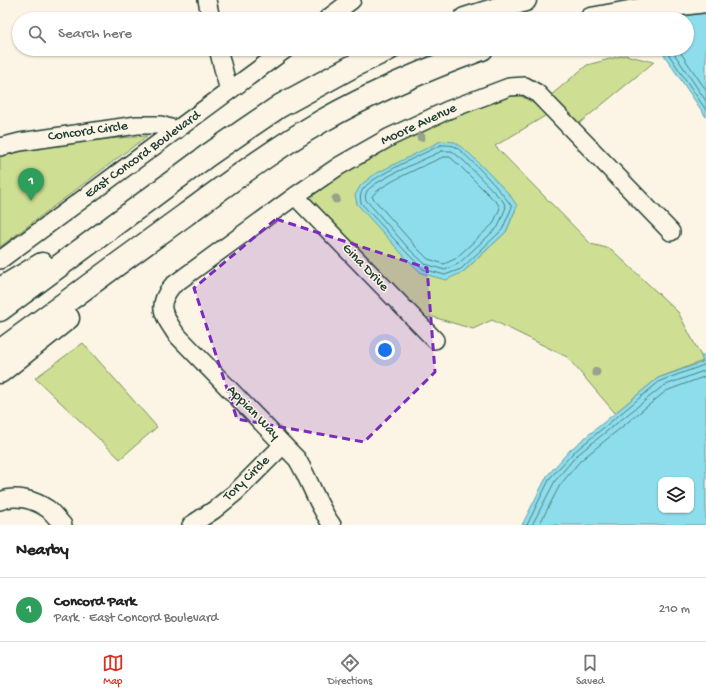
<!DOCTYPE html>
<meta charset="utf-8">
<style>
:root{--surface:#fff;--page:#f2f2f2;--text:#222;--muted:#767676;--line:#e0e0e0;--accent:#d93025}
body{margin:0;font-family:"Gochi Hand",sans-serif;background:var(--page);color:var(--text)}
.controls{position:absolute;right:12px;bottom:12px;display:grid;overflow:hidden;border-radius:8px;box-shadow:0 1px 3px #0004}
.controls button{width:36px;height:36px;display:grid;place-items:center;padding:0;border:0;border-bottom:1px solid var(--line);background:var(--surface);color:var(--text);font:20px sans-serif}
.you{position:absolute;left:385px;top:350px;width:14px;height:14px;margin:-10px;border:3px solid #fff;border-radius:50%;background:#1a73e8;box-shadow:0 0 0 6px #1a73e833}
.badge{display:grid;place-items:center;width:26px;height:26px;border-radius:50%;background:var(--accent);color:#fff;font-size:13px;font-weight:700}
.pin{position:absolute;translate:-50% -33px;filter:drop-shadow(0 1px 2px #0008)}
.pin::after{content:'';position:absolute;top:21px;width:14px;height:12px;background:inherit;clip-path:polygon(0 0,100% 0,50% 100%)}
.list{margin:0;padding:0;list-style:none}
h2{display:flex;justify-content:space-between;align-items:center;height:52px;margin:0;padding:0 16px;font-size:17px}
h2 small{font-size:13px;font-weight:400;color:var(--muted)}
.list li{display:grid;grid-template-columns:26px 1fr auto;gap:12px;align-items:center;box-sizing:border-box;height:64px;padding:0 16px;border-top:1px solid var(--line)}
.list b{display:block;font-size:15px;white-space:nowrap}
.list p{margin:0;font-size:13px;white-space:nowrap;color:var(--muted)}
.list em{font-size:13px;font-style:normal;color:var(--muted)}
.icon{flex:none;width:22px;height:22px;fill:none;stroke:currentColor;stroke-width:2;stroke-linecap:round;stroke-linejoin:round}
.map{position:relative;flex:none;width:706px;height:525px;overflow:hidden}
.search{position:absolute;background:var(--surface);box-shadow:0 1px 3px #0004;left:12px;right:12px;top:12px;height:44px;display:flex;align-items:center;gap:10px;box-sizing:border-box;padding:0 14px;border-radius:22px;color:var(--muted);font-size:15px}
.sheet{height:116px;background:var(--surface)}
nav{display:flex;justify-content:space-around;align-items:center;box-sizing:border-box;height:56px;border-top:1px solid var(--line);background:var(--surface);font-size:11px;color:var(--muted)}
nav a{display:grid;justify-items:center;gap:2px}
nav .on{color:var(--accent)}
.map>svg:first-child{display:block}
</style>
<div class="map">
<svg width="706" height="525" viewBox="0 0 706 525">
<rect width="100%" height="100%" fill="#fcf5e5"/>
<filter id="ink" filterUnits="userSpaceOnUse"><feTurbulence type="fractalNoise" baseFrequency=".025" numOctaves="2"/><feDisplacementMap in="SourceGraphic" scale="8" xChannelSelector="R" yChannelSelector="G"/><feConvolveMatrix kernelMatrix="1 2 1 2 8 2 1 2 1" color-interpolation-filters="sRGB"/></filter>
<g filter="url(#ink)">
<path fill="#cedf93" stroke="#768e64" fill-rule="evenodd" d="M625 55 654 62 576 126 550 96 587 65Z
M518 94 550 113 495 146 591 244 611 249 678 312 701 356 703 361 658 378 615 413 567 357 492 320 473 329 433 317 422 319 309 198 312 190 363 159 459 113 472 110ZM517 206 506 232 463 272Z
M147 136 0 247V155L76 141Z
M83 343 157 427 120 459 35 378Z"/>
<path fill="#8eddec" stroke="#629da2" fill-rule="evenodd" d="M625 0H706V117L660 49H687V19H638Z
M441 141 455 142 471 155 510 195 517 206 506 232 463 272 446 280 421 273 404 256 357 204 355 195 361 185 375 174Z
M706 355V525H522L547 476 570 450 658 378 703 362 701 356ZM661 480H691V510H661Z"/>
<g fill="none" stroke-linecap="round" stroke-linejoin="round">
<path stroke="#4b7d7e" stroke-width="1" d="M665 49 706 110
M671 49 706 101
M678 49 706 90
M441 145C445 145 450 145 454 146 463 150 507 197 512 207L502 230 461 269 445 275 423 269 407 253 361 203C360 197 360 193 364 188 373 176 425 153 441 145Z
M442 151H452L464 161 503 201 506 207 498 227 458 264 445 270 425 264 410 250 366 200C365 197 365 195 367 191 375 180 427 158 442 151Z
M443 157H450L460 166 498 204 500 208 493 224 455 259 444 264 428 259 415 246 372 197C376 186 430 163 443 157Z
M527 525 550 478 573 453 660 381 704 365 706 363
M532 525 555 481 576 456 663 386 706 370
M539 525 560 485 580 461 666 391 706 376"/>
<defs>
<path id="minor" d="M207 0 211 19
M327 19 352 0
M218 49 229 91
M0 147 20 142 137 125H161L177 130
M295 196 435 340
M0 260 286 49
M0 501C15 494 35 500 48 509 53 513 58 520 63 525
M191 525 214 510 236 492 283 445
M332 525C317 505 310 480 297 459L176 334C163 314 156 306 172 286L295 196 339 166 390 137 448 110 509 87 525 86 537 93 671 232"/>
<path id="highway" d="M465 19 525 0
M591 19 656 7 706 1
M0 289 42 264
M0 310 207 156 246 129 280 106 357 64 389 49
M0 351C62 305 123 260 185 215 230 182 274 149 322 121 373 92 427 69 482 49
M0 372 68 318"/>
</defs>
<use href="#minor" stroke="#1f3d34" stroke-width="20"/>
<use href="#highway" stroke="#1f3d34" stroke-width="25"/>
<use href="#minor" stroke="#fcf5e5" stroke-width="17"/>
<use href="#highway" stroke="#fcf5e5" stroke-width="22"/>
</g>
<g fill="#96a18e">
<circle cx="421" cy="137" r="4.5"/>
<circle cx="336" cy="199" r="4.5"/>
<circle cx="596" cy="372" r="4.5"/>
</g>
</g>
<path fill="#7b2cbf" fill-opacity="0.2" stroke="#7b2cbf" stroke-width="3" stroke-dasharray="8 5" stroke-linejoin="round" d="M276 219 427 268 435 372 364 442 237 419 194 288Z"/>
<g text-anchor="middle" dominant-baseline="central" stroke-width="3" stroke-linejoin="round" paint-order="stroke">
<g font-size="14" fill="#1f3d34" stroke="#fcf5e5">
<text transform="translate(419 125) rotate(-25)">Moore Avenue</text>
<text transform="translate(88 132) rotate(-8)">Concord Circle</text>
<text transform="translate(143 155) rotate(-36)">East Concord Boulevard</text>
<text transform="translate(365 268) rotate(46)">Gina Drive</text>
<text transform="translate(253 413) rotate(46)">Appian Way</text>
<text transform="translate(247 479) rotate(-44)">Tory Circle</text>
</g>
</g>
</svg>
<div class="controls">
<button><svg class="icon" aria-label="layers" viewBox="0 0 24 24"><path d="M12 4l9 5-9 5-9-5zM3 14l9 5 9-5"/></svg></button>
</div>
<div class="you"></div>
<div class="pin badge" style="left:31px;top:201px;background:#2e9e5b">1</div>
<div class="search"><svg class="icon" aria-label="search" viewBox="0 0 24 24"><circle cx="10" cy="10" r="6"/><path d="M15 15l6 6"/></svg>Search here</div>
</div>
<section class="sheet">
<h2>Nearby<small></small></h2>
<ul class="list">
<li><span class="badge" style="background:#2e9e5b">1</span><div><b>Concord Park</b><p>Park · East Concord Boulevard</p></div><em>210 m</em></li>
</ul>
</section>
<nav>
<a class="on"><svg class="icon" aria-label="map" viewBox="0 0 24 24"><path d="M3 6l6-2 6 2 6-2v14l-6 2-6-2-6 2zM9 4v14M15 6v14"/></svg>Map</a>
<a><svg class="icon" aria-label="directions" viewBox="0 0 24 24"><path d="M12 3l9 9-9 9-9-9zM9 14v-3h6M13 9l2 2-2 2"/></svg>Directions</a>
<a><svg class="icon" aria-label="saved" viewBox="0 0 24 24"><path d="M7 4h10v16l-5-4-5 4z"/></svg>Saved</a>
</nav>
